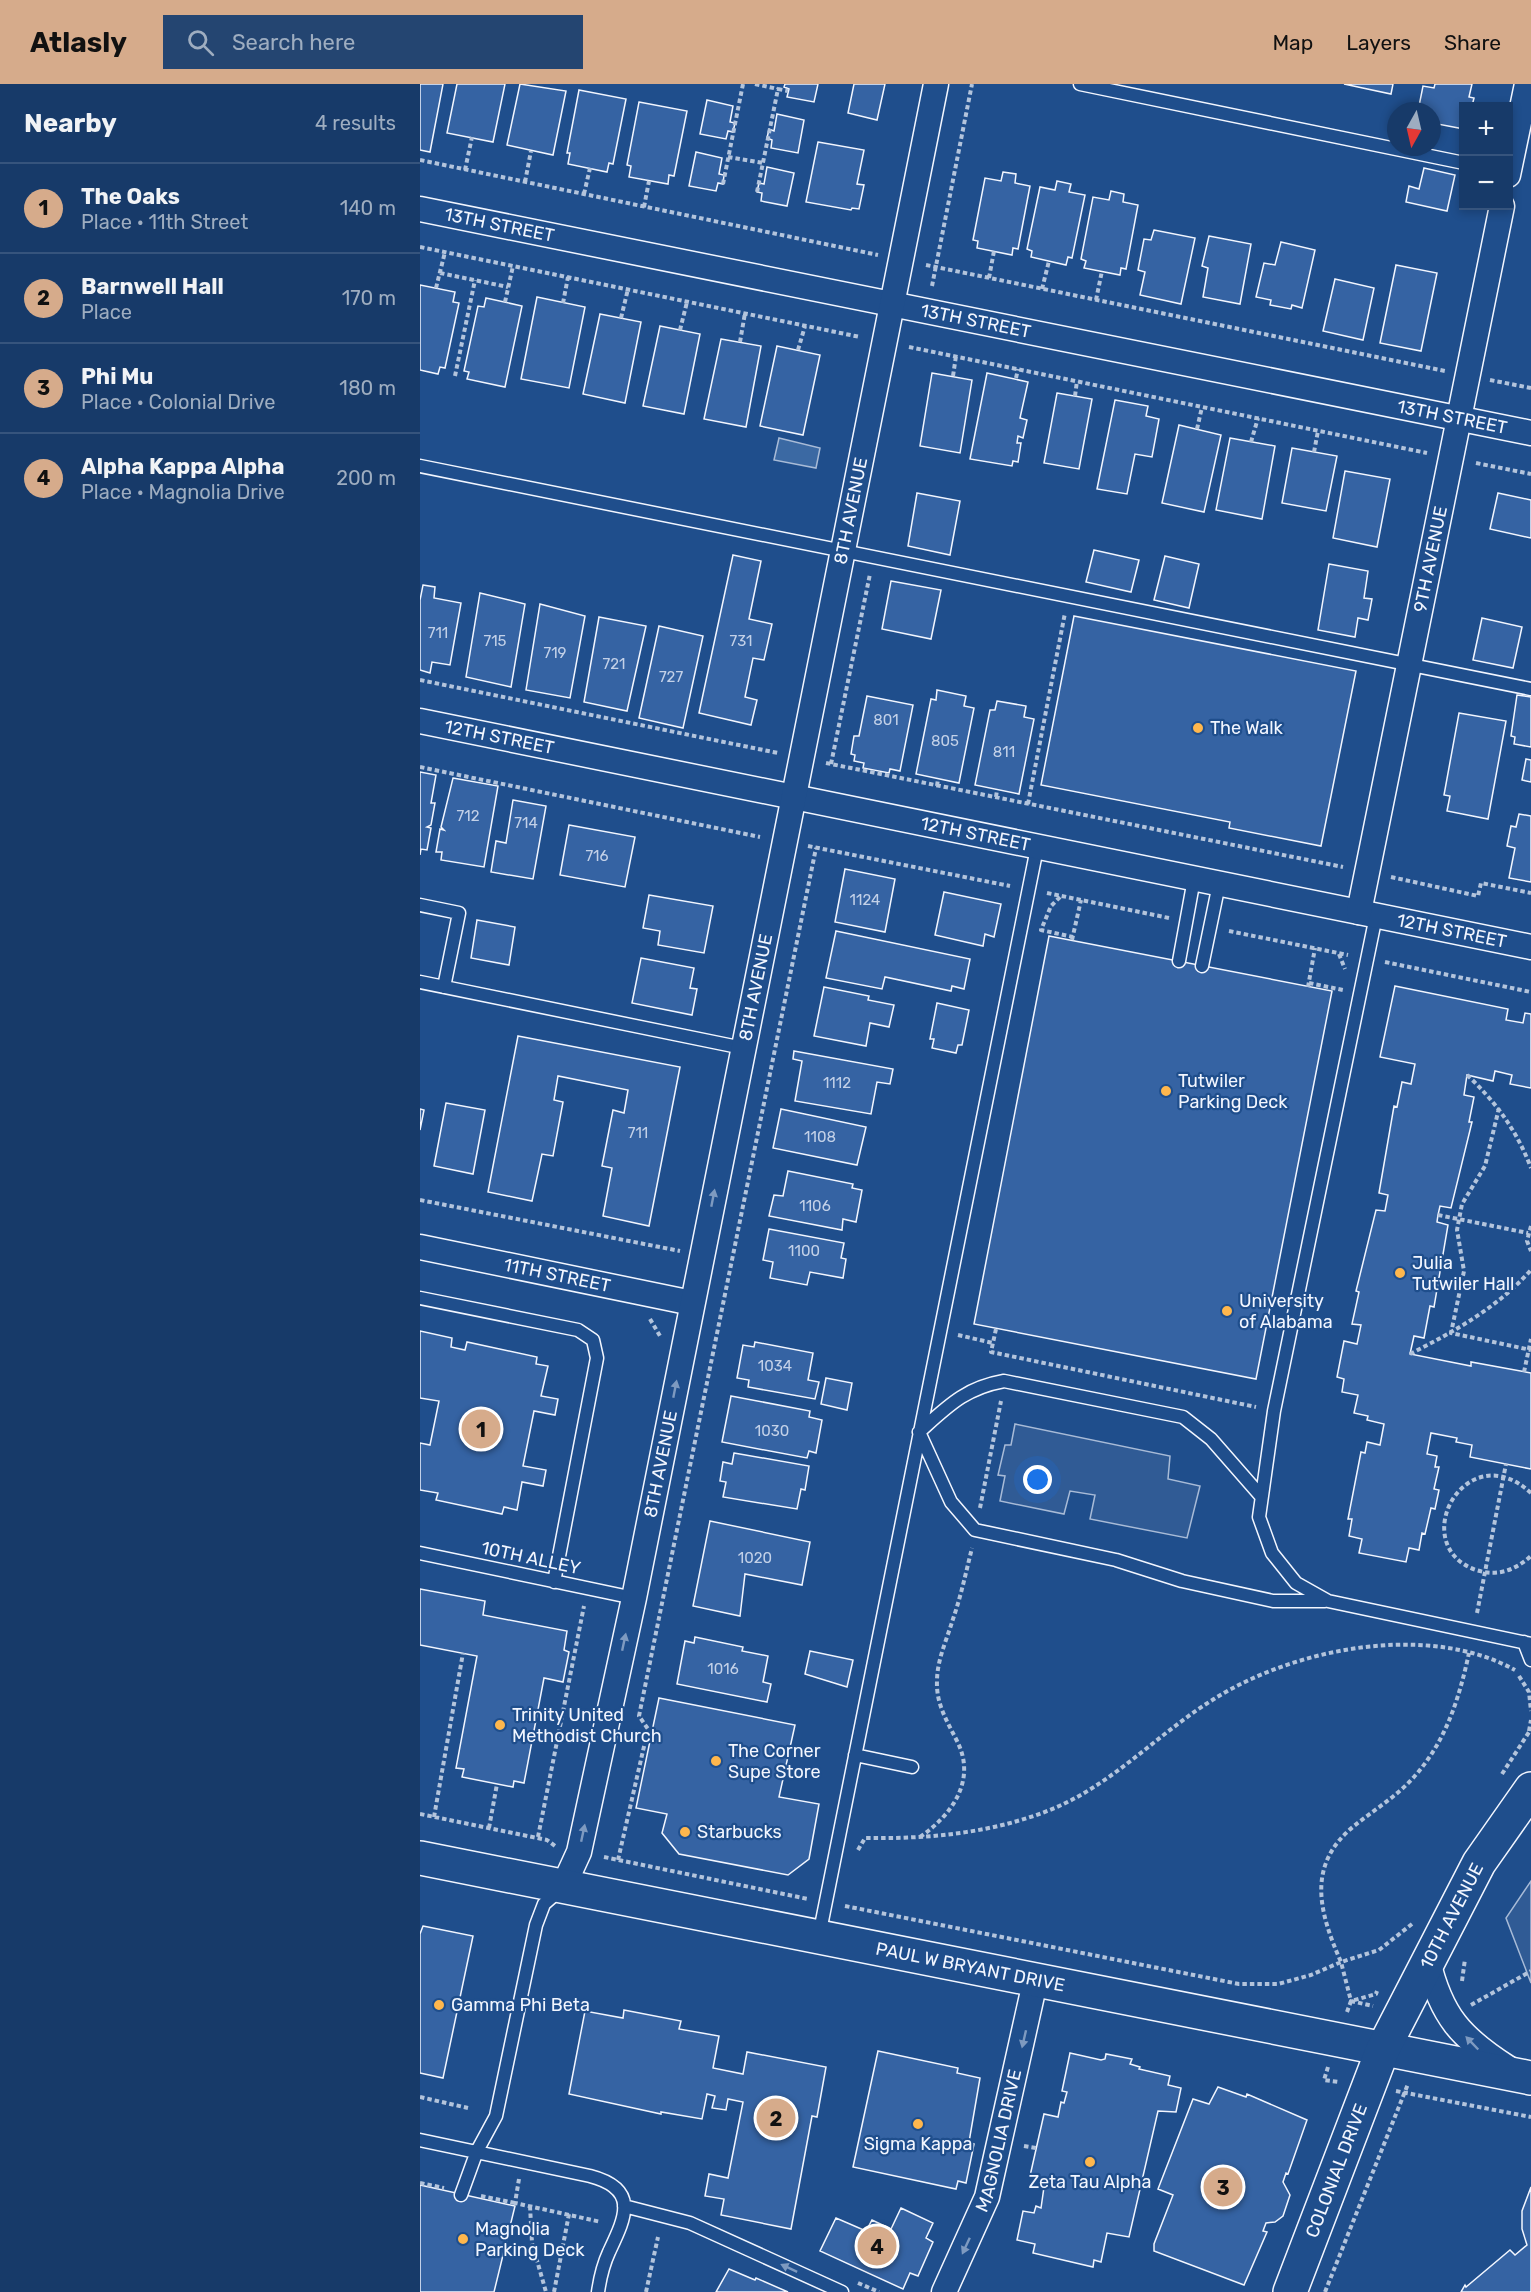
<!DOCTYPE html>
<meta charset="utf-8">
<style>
:root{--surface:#173a69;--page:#244571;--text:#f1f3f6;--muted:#9eadc0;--line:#36547d;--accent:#d6ab8b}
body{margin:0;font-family:Rubik,sans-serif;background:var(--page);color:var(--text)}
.controls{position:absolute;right:18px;top:18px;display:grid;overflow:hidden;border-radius:0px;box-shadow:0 3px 9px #0003}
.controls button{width:54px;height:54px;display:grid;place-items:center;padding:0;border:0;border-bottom:2px solid var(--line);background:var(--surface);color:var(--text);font:30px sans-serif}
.compass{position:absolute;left:967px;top:18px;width:54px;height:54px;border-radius:50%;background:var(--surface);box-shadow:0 3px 9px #0003;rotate:188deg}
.you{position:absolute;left:618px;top:1396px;width:21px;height:21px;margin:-15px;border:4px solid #fff;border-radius:50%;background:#1a73e8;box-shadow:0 0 0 9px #1a73e833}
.badge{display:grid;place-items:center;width:39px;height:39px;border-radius:50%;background:var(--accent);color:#111;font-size:20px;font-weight:700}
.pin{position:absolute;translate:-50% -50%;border:3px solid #fff;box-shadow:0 2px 6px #0006}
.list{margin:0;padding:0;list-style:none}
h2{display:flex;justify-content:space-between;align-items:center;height:78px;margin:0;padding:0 24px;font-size:26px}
h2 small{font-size:20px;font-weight:400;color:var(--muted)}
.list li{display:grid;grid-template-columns:39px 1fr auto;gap:18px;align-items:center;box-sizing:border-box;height:90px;padding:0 24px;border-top:2px solid var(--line)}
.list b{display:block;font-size:22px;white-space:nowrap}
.list p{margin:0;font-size:20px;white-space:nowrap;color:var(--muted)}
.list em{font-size:20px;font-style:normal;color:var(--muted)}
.icon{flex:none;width:33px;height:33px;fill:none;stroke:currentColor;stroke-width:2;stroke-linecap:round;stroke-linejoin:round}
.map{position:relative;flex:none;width:1111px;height:2208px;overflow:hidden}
header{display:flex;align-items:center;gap:36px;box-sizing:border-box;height:84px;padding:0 30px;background:var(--accent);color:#111}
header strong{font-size:28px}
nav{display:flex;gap:33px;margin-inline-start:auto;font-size:21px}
.search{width:420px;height:54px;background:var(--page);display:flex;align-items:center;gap:15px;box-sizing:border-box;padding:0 21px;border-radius:0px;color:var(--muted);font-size:22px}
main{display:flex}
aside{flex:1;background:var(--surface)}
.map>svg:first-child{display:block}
</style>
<header>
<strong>Atlasly</strong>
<div class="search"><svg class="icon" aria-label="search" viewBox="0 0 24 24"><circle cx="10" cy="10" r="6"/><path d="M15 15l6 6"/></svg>Search here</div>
<nav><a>Map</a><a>Layers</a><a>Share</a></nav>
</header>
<main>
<aside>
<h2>Nearby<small>4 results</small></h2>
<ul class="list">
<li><span class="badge">1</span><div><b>The Oaks</b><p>Place · 11th Street</p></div><em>140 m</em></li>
<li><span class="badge">2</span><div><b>Barnwell Hall</b><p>Place</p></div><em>170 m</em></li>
<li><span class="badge">3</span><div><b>Phi Mu</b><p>Place · Colonial Drive</p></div><em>180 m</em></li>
<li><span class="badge">4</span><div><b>Alpha Kappa Alpha</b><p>Place · Magnolia Drive</p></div><em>200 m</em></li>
</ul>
</aside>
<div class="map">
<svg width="1111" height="2208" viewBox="0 0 1111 2208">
<rect width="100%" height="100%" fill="#1f4e8c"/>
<path fill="#305b95" stroke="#a8bbd7" stroke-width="1.5" d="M595 1340 750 1372 748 1395 780 1402 767 1454 670 1435 675 1411 650 1407 644 1430 580 1417 585 1392 578 1391 585 1361H591Z
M1111 1797V1899L1086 1834Z"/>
<path fill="#3b69a3" stroke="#a8bbd7" stroke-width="1.5" d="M359 354 400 364 396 384 354 376Z"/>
<path fill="#3563a3" stroke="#f2f6ff" stroke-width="1.5" d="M0 0H23L10 68 0 66Z
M37 0H85L73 58 27 49Z
M100 0 146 7 133 71 87 61Z
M365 0H398L394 18 367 13 369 5 364 3Z
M434 0H465L457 36 428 29Z
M924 0H973L971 10Z
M1015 0H1052L1049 13 1054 14 1052 22H1044V45L1012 39V27H998L1003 2 1014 4Z
M159 6 206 15 193 80 189 79 187 88 148 80 150 69H147Z
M287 16 313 22 310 38 315 39 313 48 308 47 306 55 280 50Z
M219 18 267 27 254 92 249 91 248 100 209 93 211 82 207 81Z
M357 30 384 36 378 69 351 64 352 56 347 54 349 45 354 47Z
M398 58 444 66 437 100 444 101 439 125 432 124 431 126 386 118Z
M276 68 302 74 299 90 304 91 303 100 298 99 296 107 269 102Z
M347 83 374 89 367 122 341 117 342 109 337 108 339 99 344 100Z
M1004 84 1035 91 1027 127 986 118 989 102 999 105Z
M583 88 596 90 595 99 610 102 598 165 593 164 592 171 557 164 558 157 553 156 565 94 581 97Z
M637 97 651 100 649 108 665 111 652 174 648 173 646 181 611 173 612 167 607 165 620 103 635 106Z
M691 107 704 110 703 118 718 121 706 185 701 184 700 191 664 184 666 177 661 175 673 113 689 116Z
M734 146 775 154 761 220 720 211 725 188 718 186 724 155 731 156Z
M789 152 831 160 820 220 783 213 788 184 782 182Z
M861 158 895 166 882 224 872 221 871 225 850 221 851 216 836 213 844 179 855 181Z
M976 181 1017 189 1001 267 960 259Z
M915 195 954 204 943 256 903 247Z
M0 201 35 208 33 218 39 219 25 284 20 283 18 290 0 286Z
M117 213 165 223 149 304 101 295Z
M66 214 102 222 85 303 47 295 49 288 44 287 58 222 64 223Z
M180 230 221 238 205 319 163 310Z
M240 242 280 250 264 330 223 322Z
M301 255 341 262 326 343 284 335Z
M357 262 400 271 383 351 340 342Z
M512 289 552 296 540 369 500 362Z
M567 289 608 298 600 334 607 336 603 354 598 352 597 359H601L598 378 593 377 592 382 550 375Z
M637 309 672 315 659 385 624 379Z
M695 316 728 322 726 332 739 335 732 373 715 370 707 410 677 405Z
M759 341 801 351 784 428 742 419Z
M810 354 855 362 842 435 796 426Z
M872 364 917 372 906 427 862 419Z
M925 387 970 395 957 463 913 454Z
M497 409 540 417 530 471 488 462Z
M1078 409 1111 416V454L1070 445Z
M674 466 719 476 711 508 666 498Z
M313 471 341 477 329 535 352 540 344 576 333 574 325 613 337 616 331 641 279 629Z
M745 472 779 480 769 524 734 516Z
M909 480 948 487 944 514 952 515 948 536 938 534 935 553 898 546Z
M471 497 521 506 511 555 462 545Z
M3 501 15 503 14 514 41 519 30 581 12 578 10 589 0 586V516Z
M60 509 105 520 91 603 46 593Z
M120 520 165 532 150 614 106 606Z
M654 532 936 587 901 762 809 744 810 738 621 701Z
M179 533 226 542 207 627 164 618Z
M1062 534 1102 543 1093 584 1053 576Z
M239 542 283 552 263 644 219 634Z
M517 606 546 612 544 622 554 624 539 699 496 690 511 615 516 616Z
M1097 611 1111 613V663L1094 660 1095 653 1091 652Z
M447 612 493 621 480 687 470 685 469 689 443 684 444 679 434 677 435 671 431 670 434 652H439Z
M577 617 606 622 604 633 614 635 599 710 555 701 570 626H575Z
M1039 629 1086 637 1068 735 1027 727 1030 712 1024 711Z
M1106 675 1111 676V698L1102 696Z
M0 688 16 691 11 719H15L11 741 7 743 11 744 7 766 1 765 0 771Z
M33 694 78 702 64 783 21 776 22 768H16L20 745 24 746 21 743Z
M93 716 126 722 113 795 71 788 76 757 86 759Z
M1099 730 1111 732V798L1089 794 1095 764 1087 762 1091 742 1096 743Z
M149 741 215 753 205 803 140 791Z
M425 785 475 795 465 848 415 838Z
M524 808 581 820 574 853 565 850 563 862 515 851Z
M229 811 293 822 284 869 238 861 240 847 223 844Z
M57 836 95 843 89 881 51 874Z
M416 847 550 875 544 905 532 902 531 907 465 893 462 905 406 894Z
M629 852 912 907 836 1295 554 1240Z
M221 874 274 884 270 904 277 905 272 931 212 919Z
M975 902 1088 925 1086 936 1103 939 1105 929 1111 930V1004L1090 1000 1092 991 1075 987 1073 997 1047 991 1044 1011 1054 1013 1049 1038H1052L1031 1124 1020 1122 1018 1131 1017 1138 1028 1141 1014 1223 1010 1222 1004 1254 994 1252 990 1270 1051 1282V1278L1111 1289V1385L1050 1373 1052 1361 1036 1358 1037 1354 1011 1349 1007 1370 1017 1372 1015 1383H1019L1014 1405 1019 1406 1015 1425 1011 1424 1005 1450 1002 1449 999 1466 989 1464 986 1478 939 1469 942 1455 929 1452 932 1435H928L941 1368 945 1369 947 1358 960 1361 964 1340 947 1336 948 1332 934 1329 938 1311 922 1308 924 1295 917 1293 924 1257 937 1260 941 1241 932 1240 939 1208 936 1207 956 1126 965 1127 968 1111 959 1109 974 1022 977 1023 982 998 991 1000 995 980 960 973Z
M404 903 449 912 448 916 474 921 469 943 450 939 446 962 394 952Z
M517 919 549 926 542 961H538L536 969 512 964 514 955H510Z
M98 952 260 983 229 1142 183 1132 192 1084 182 1082 193 1026 204 1029 208 1006 138 992 134 1016 143 1018 133 1072 122 1070 112 1117 68 1108Z
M374 967 473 985 470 1000 457 998 451 1030 375 1017 382 977 373 975Z
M26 1019 65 1026 53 1090 14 1082Z
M0 1025 4 1026 0 1046Z
M361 1025 446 1043 437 1081 353 1064Z
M368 1087 433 1100 432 1104 442 1106 436 1138 423 1135 422 1146 349 1132 354 1111 363 1112Z
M349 1145 424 1159 421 1174 426 1175 423 1194 390 1188 387 1201 350 1194 353 1178 343 1176Z
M0 1247 32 1254 31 1263 45 1266 47 1258 117 1273 116 1280 128 1282 121 1312 138 1315 135 1331 114 1327 103 1382 126 1386 123 1402 102 1398 97 1426 84 1423 82 1430 16 1416 18 1409 0 1406V1359L10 1361 19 1317 0 1314Z
M335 1258 393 1269 388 1296 399 1298 395 1315 328 1303 329 1296 317 1294 323 1261 334 1263Z
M406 1294 432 1299 427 1326 401 1320Z
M311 1312 390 1327 389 1333 402 1336 396 1369 389 1367 387 1374 302 1358Z
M314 1369 389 1382 385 1406 381 1405 377 1425 303 1413 306 1398 300 1397 303 1378 312 1380Z
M290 1437 390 1458 382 1501 325 1490 320 1532 273 1522Z
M0 1505 65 1517 63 1531 147 1547 144 1566 149 1568 143 1598 124 1594 104 1699 94 1697 93 1703 42 1693 44 1685 36 1684 57 1572 0 1561Z
M275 1553 323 1563 322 1567 348 1572 343 1598 351 1600 347 1618 257 1600 265 1557 274 1559Z
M390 1567 433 1576 427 1603 385 1590Z
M239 1614 375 1641 359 1713 399 1720 389 1775 368 1791 259 1770 242 1749 247 1730 216 1724Z
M3 1842 53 1852 23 1994 0 1989V1850Z
M204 1926 261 1937 259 1945 299 1952 293 1984 323 1990 327 1968 406 1983 397 2033 392 2032 371 2145 301 2131 304 2115 285 2112 289 2090 308 2094 323 2018 308 2015 306 2026 292 2024 295 2012 287 2010 282 2035 241 2028V2030L149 2010 165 1927 203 1934Z
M458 1967 538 1984 537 1989 560 1994 549 2058 554 2060 546 2099 538 2097 536 2105 433 2083Z
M650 1969 681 1976 685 1975 686 1970 712 1975 710 1980 720 1983 719 1985 750 1992 748 2001 761 2004 756 2028 738 2027 709 2153 687 2149 681 2178 674 2176 673 2183 613 2169 615 2160 597 2156 603 2127 614 2129 616 2122 621 2124 625 2096 610 2092 624 2030 638 2033 641 2018 644 2019 647 2008 642 2007Z
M798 2003 826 2013 827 2010 887 2036 868 2090 866 2089 863 2098 870 2111 863 2132 855 2138 846 2139 843 2147 847 2148 824 2201 734 2167V2160L753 2111 738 2105 773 2015 789 2020Z
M0 2101 95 2122 74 2208H0Z
M1111 2103V2208H1041L1045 2201 1046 2203 1090 2166 1095 2171 1107 2161 1102 2145V2127Z
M481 2124 513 2139 506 2154 513 2158 498 2192 490 2189 483 2205 400 2167 416 2134 446 2147 452 2136 471 2145Z
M309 2185 335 2196 336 2194 368 2208H296Z"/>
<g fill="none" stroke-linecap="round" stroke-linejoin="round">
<defs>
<path id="lane" d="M660 0 1044 79
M0 382 1111 605
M0 821 39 829 24 903
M956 832 854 1327 839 1433 852 1469 876 1499 908 1517 1111 1560
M759 877 774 795
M782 882 799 800
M0 898 323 964
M0 1214 158 1246 173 1256 177 1274 134 1498
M840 1411 791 1355 763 1333 584 1297C545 1304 528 1322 499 1348L531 1418 555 1446 696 1476 762 1497 853 1517H905
M0 1469 214 1514
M1104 1558 1111 1576
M435 1671 492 1683
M399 1852 617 764
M0 2056 170 2092C220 2105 205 2134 189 2168 183 2181 180 2194 178 2208
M41 2111 57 2067 76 2032 116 1841 124 1820 140 1806
M204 2122 270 2139 422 2208"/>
<g id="street">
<path d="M1088 91 1107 0"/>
<path id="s1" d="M0 125 1111 349"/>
<path id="s2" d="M0 637 1111 863"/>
<path id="s3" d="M939 828 1082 122"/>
<path id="s4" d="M0 1163 272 1219"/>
<path id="s5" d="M143 1803 159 1768 214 1514 516 0"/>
<path d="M1008 1877C1021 1932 1041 1954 1088 1984"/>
<path id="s6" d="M524 2208 567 2113 615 1898"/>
</g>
<g id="secondary">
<path id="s7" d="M0 1774 1111 1994"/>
<path id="s8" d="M870 2208 963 1965 1059 1779 1111 1705"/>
</g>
</defs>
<use href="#lane" stroke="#f2f6ff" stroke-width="15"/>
<use href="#street" stroke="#f2f6ff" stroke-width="27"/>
<use href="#secondary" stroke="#f2f6ff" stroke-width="36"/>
<path stroke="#b3c4dc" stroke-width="4" stroke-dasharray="4.5 3" stroke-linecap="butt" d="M335 0 358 5
M308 73 343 79
M0 76 458 171
M45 86 52 53
M105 98 111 67
M303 100 323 0
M337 108 358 5 368 7
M164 110 170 84
M224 123 229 97
M0 163 440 253
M506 181 1025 287
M20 189 88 203
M569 194 574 167
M512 202 552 0
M16 204 25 168
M622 205 629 177
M676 216 682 187
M85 218 93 182
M143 219 148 193
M201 234 208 205
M260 246 267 218
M320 258 325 229
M489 263 1007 369
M378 266 385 242
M35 292 55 196
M533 292 536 272
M596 294 598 285
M1070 296 1111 304
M655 312 657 297
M777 345 782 323
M831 358 838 334
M894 368 898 347
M1056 379 1111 390
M0 596 358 669
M406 679 923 783
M411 680 450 490
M0 683 340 753
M517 702 518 695
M576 713 577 706
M608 720 645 529
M388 762 590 802
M971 793 1058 812 1061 799 1111 809
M627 809 749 834
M640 813 631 822 621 846 653 853
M809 847 928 871
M652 856 661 816
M919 870 925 885
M965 878 1111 908
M889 899 923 906
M888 903 895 864
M1047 991C1076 1018 1097 1047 1111 1084
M1079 1024 1065 1082 1042 1120 1037 1146 1044 1187 1031 1249 1111 1266
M0 1116 260 1167
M1018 1131 1108 1149
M1111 1142 1107 1157 1111 1167
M230 1235 240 1252
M576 1245 571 1268 836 1323
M538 1251 573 1259
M990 1270C1035 1247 1077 1224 1111 1186
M1104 1288 1111 1255
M1111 1409C1046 1349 985 1461 1056 1486 1078 1493 1095 1486 1111 1472
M560 1424 581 1317
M1057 1529 1086 1380
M1099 1592 1109 1608 1111 1627
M1109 1647 1111 1636
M1082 1690 1111 1645
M0 1730 127 1756 135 1762
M14 1733 43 1569
M69 1744 77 1700
M118 1753 164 1522
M500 1753C532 1731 557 1696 537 1657 527 1637 516 1620 517 1597 517 1576 527 1555 533 1535 541 1512 546 1488 552 1464
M438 1766 445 1754C510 1755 576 1749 637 1723 696 1697 740 1648 794 1615 875 1564 1008 1538 1095 1586
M184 1773 388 1815
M198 1776 228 1645 219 1632 396 764
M425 1822 819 1900H858L891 1891 921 1878 931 1917 953 1922
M992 1840 959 1866 921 1878C899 1828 886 1781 934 1742 954 1726 977 1712 994 1693 1026 1657 1039 1615 1049 1569
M1042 1897 1045 1875
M1051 1921 1111 1887
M927 1928 931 1917 956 1910 957 1907
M908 1983 904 1996 919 1998
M976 2007 1111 2033
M0 2013 48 2024
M604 2062 616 2064
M99 2095 95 2119 181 2138
M0 2099 24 2104
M61 2112 95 2119
M110 2122 112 2159 126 2208
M438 2199 459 2208
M134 2208 149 2130
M226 2208 238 2153
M905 2208 988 2000"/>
<use href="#lane" stroke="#1f4e8c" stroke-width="12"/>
<use href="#street" stroke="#1f4e8c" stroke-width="24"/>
<use href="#secondary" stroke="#1f4e8c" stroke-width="33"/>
</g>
<defs><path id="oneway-solid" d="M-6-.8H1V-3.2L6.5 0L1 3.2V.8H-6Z" transform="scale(1.5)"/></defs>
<g fill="#7e9ac0">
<use href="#oneway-solid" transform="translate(293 1114) rotate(-79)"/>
<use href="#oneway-solid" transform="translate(255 1305) rotate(-79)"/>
<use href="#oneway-solid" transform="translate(204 1558) rotate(-78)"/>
<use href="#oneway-solid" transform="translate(163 1749) rotate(-78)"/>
<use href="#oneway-solid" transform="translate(604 1955) rotate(103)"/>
<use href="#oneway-solid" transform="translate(1052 1959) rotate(-134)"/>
<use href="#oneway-solid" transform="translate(546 2162) rotate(115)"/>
<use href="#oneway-solid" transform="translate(369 2184) rotate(-155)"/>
</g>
<g fill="#ffb74d" stroke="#1f4e8c" stroke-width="2">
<circle cx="778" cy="644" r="6"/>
<circle cx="746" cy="1007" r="6"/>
<circle cx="980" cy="1189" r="6"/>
<circle cx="807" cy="1227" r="6"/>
<circle cx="80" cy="1641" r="6"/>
<circle cx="296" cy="1677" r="6"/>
<circle cx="265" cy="1748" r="6"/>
<circle cx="19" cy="1921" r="6"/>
<circle cx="498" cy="2040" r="6"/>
<circle cx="670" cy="2078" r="6"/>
<circle cx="43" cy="2155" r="6"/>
</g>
<g text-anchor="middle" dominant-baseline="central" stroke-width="4.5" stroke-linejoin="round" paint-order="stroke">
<g font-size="15" fill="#c3d1e8">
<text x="18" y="549">711</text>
<text x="75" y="557">715</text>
<text x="321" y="557">731</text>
<text x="135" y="569">719</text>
<text x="194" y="580">721</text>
<text x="251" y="593">727</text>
<text x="466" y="636">801</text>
<text x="525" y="657">805</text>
<text x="584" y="668">811</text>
<text x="48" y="732">712</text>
<text x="106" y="739">714</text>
<text x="177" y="772">716</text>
<text x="445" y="816">1124</text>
<text x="417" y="999">1112</text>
<text x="218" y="1049">711</text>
<text x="400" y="1053">1108</text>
<text x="395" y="1122">1106</text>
<text x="384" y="1167">1100</text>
<text x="355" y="1282">1034</text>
<text x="352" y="1347">1030</text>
<text x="335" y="1474">1020</text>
<text x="303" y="1585">1016</text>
</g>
<g font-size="18" fill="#f2f6ff" stroke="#1f4e8c">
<text stroke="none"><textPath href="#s1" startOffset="81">13TH STREET</textPath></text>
<text stroke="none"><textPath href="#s1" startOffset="567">13TH STREET</textPath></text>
<text stroke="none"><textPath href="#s1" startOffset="1053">13TH STREET</textPath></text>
<text stroke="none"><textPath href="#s5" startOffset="1407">8TH AVENUE</textPath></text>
<text stroke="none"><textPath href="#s3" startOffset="360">9TH AVENUE</textPath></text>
<text stroke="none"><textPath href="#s2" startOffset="81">12TH STREET</textPath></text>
<text stroke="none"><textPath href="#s2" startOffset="567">12TH STREET</textPath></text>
<text stroke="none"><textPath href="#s2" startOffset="1053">12TH STREET</textPath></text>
<text stroke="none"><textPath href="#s5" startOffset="921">8TH AVENUE</textPath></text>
<text stroke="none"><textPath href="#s4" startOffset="140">11TH STREET</textPath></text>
<text stroke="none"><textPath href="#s5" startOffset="435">8TH AVENUE</textPath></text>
<text transform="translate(111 1474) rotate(12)">10TH ALLEY</text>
<text stroke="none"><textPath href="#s8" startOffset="410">10TH AVENUE</textPath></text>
<text stroke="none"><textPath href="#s7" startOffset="561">PAUL W BRYANT DRIVE</textPath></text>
<text stroke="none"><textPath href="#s6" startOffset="162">MAGNOLIA DRIVE</textPath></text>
<text stroke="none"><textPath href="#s8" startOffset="130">COLONIAL DRIVE</textPath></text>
</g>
<g font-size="18" fill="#f2f6ff" stroke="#1f4e8c" text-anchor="start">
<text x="790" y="644">The Walk</text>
<text x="758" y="997">Tutwiler<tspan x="758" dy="21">Parking Deck</tspan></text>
<text x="992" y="1179">Julia<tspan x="992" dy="21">Tutwiler Hall</tspan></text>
<text x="819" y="1217">University<tspan x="819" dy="21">of Alabama</tspan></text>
<text x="92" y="1631">Trinity United<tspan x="92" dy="21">Methodist Church</tspan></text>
<text x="308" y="1667">The Corner<tspan x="308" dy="21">Supe Store</tspan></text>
<text x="277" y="1748">Starbucks</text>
<text x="31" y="1921">Gamma Phi Beta</text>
<text x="498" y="2060" text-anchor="middle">Sigma Kappa</text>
<text x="670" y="2098" text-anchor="middle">Zeta Tau Alpha</text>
<text x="55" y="2145">Magnolia<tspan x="55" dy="21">Parking Deck</tspan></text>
</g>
</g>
</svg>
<div class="controls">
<button>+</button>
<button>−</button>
</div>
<svg class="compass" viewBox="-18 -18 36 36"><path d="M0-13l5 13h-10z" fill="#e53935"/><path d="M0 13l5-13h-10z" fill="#9eadc0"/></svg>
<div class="you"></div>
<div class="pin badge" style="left:61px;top:1345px">1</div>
<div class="pin badge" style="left:356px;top:2034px">2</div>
<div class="pin badge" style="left:803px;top:2103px">3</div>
<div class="pin badge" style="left:457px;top:2162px">4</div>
</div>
</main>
